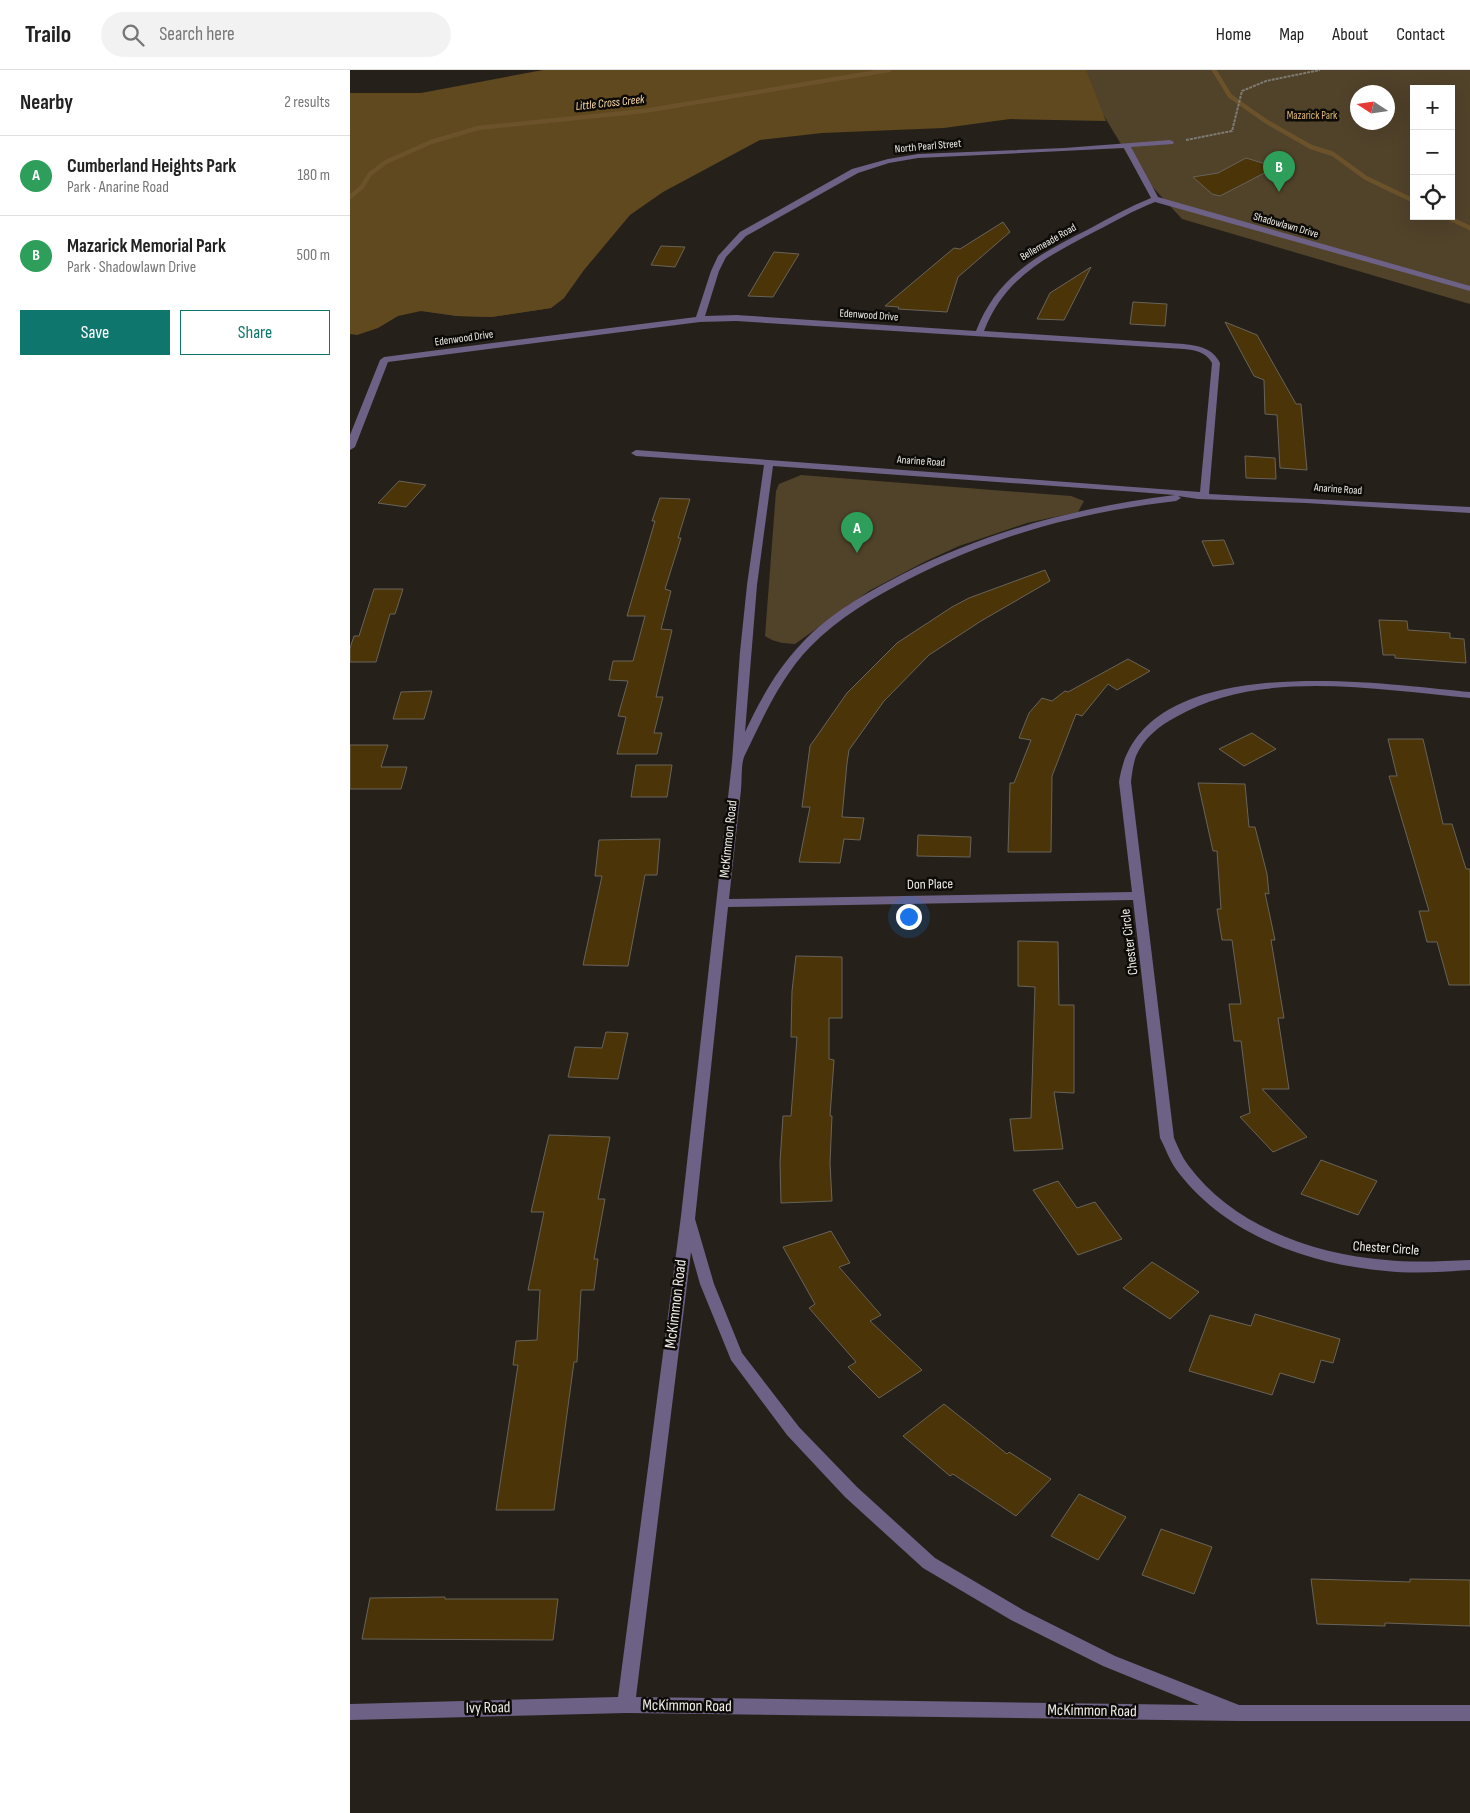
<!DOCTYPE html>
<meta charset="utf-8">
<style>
:root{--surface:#fff;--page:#f2f2f2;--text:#222;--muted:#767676;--line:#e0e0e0;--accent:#0f766e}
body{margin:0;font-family:"Sofia Sans Condensed",sans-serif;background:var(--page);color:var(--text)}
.controls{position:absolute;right:15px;top:15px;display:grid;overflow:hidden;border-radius:0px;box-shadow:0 5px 20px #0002}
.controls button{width:45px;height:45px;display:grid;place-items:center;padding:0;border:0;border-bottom:1px solid var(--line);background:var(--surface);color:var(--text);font:25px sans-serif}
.compass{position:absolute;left:1000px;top:15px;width:45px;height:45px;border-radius:50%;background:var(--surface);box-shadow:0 5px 20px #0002;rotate:282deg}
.you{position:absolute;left:558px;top:846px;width:18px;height:18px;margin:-12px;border:4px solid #fff;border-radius:50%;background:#1a73e8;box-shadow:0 0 0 8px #1a73e833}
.badge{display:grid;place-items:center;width:32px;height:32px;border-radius:50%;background:var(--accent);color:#fff;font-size:16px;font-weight:700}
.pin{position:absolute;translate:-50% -41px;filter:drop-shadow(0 1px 2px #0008)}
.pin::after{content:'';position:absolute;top:26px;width:18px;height:15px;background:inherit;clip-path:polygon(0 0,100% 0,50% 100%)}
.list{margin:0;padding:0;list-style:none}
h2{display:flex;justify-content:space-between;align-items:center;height:65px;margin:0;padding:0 20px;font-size:21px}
h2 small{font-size:16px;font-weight:400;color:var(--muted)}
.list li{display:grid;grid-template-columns:32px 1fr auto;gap:15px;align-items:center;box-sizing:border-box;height:80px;padding:0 20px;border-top:1px solid var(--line)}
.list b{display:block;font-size:19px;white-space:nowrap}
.list p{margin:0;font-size:16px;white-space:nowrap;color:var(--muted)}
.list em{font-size:16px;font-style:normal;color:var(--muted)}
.actions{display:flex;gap:10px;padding:15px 20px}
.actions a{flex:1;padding:11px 0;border:1px solid var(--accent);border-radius:0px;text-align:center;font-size:18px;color:var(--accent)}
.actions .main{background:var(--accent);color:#fff}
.icon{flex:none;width:28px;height:28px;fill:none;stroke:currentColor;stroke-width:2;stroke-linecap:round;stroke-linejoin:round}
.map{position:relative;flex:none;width:1120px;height:1743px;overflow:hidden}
header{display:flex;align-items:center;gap:30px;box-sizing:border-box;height:70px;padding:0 25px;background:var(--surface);border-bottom:1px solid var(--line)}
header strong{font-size:24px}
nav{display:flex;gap:28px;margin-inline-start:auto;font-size:18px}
.search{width:350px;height:45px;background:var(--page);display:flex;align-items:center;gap:12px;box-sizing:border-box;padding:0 18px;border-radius:28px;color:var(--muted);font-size:19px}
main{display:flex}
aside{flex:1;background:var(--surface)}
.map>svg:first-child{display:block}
</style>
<header>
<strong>Trailo</strong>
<div class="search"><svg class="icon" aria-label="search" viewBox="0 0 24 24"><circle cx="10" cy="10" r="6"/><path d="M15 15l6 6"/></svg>Search here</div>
<nav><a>Home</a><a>Map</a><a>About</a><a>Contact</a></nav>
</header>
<main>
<aside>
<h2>Nearby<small>2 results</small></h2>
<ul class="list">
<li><span class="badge" style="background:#2e9e5b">A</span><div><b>Cumberland Heights Park</b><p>Park · Anarine Road</p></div><em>180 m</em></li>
<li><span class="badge" style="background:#2e9e5b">B</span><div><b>Mazarick Memorial Park</b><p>Park · Shadowlawn Drive</p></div><em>500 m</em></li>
</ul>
<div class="actions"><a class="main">Save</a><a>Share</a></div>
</aside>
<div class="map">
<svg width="1120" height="1743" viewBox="0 0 1120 1743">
<rect width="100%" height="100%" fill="#25211a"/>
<path fill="#51422a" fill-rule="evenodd" d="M539 0H1120V234L832 149 786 99 748 36 449 61 388 74 268 141 214 228 201 238 141 247 107 246 32 235ZM1064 19H1101V146H1064ZM1008 22H1038V52H1008Z
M451 405 721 426 734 431 728 442 677 453 609 476 576 491 519 521 445 574C433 573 425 573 415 566L426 421 429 414Z"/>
<path fill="#60481f" d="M193 0H736L756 51 660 49 594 58 472 63 410 70 313 122 280 145 234 200 214 228 201 238 141 247 107 246 71 241 48 246 28 258 7 265 0 264V23H71Z"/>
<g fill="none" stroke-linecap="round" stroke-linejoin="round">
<path stroke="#6b522a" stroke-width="4.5" d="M864 0 880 26 917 52 961 77 983 84 1016 108 1064 131
M0 127 12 117 20 104 36 92 81 72 128 58 294 41 539 0
M1095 146 1120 158"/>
</g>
<path fill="#4b3407" stroke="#68635a" d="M896 88 926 97 870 126 862 124 843 107 868 103Z
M653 152 660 162 608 207 597 242 548 239 549 237 535 236 604 178 610 179Z
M311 176 335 177 325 197 301 195Z
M424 182 449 184 423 227 398 226Z
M741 197 714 250 687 249 700 223Z
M783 232 817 234 815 256 780 254Z
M875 252 907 265 946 334H951L957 400 930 398 927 345 915 344 914 310 904 306Z
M895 386 925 388 926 409 896 408Z
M49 411 76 415 56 437 28 433Z
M310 428 340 429 328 468H331L315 519 321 521 311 559 322 560 306 627H313L304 663H312L307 684H267L276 647 268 646 278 611 259 610 263 591H283L295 546H277L305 451H302Z
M874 470 884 494 863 496 852 471Z
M695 500 700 511 631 551 579 585 534 631 499 680 497 693 492 747 514 748 510 770 494 769 490 793 449 792 460 737H452L460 676 497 623 547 573 602 537 619 528Z
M24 519H53L45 544H40L26 592H0V578L4 566H9Z
M1029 550 1057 551 1058 560 1100 563V568L1114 569 1116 593 1045 588V585H1033Z
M778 589 800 601 767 620 758 614 732 646 726 644 702 706 701 782H658L660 713H664L681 670 669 668 679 643 692 628 702 631 715 621 718 622Z
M82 621 74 649H43L51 622Z
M902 663 926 679 894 696 869 679Z
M1038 669H1073L1093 754H1102L1116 799H1120V915H1099L1087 872H1077L1069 841H1079L1039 706H1047Z
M0 675H38L31 697H57L51 719H0Z
M286 695H322L317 727H281Z
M848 713 895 714 899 757H905L917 804 919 824 915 823 925 870H921L934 948H928L939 1019H912L957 1067 923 1082 890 1047 900 1043 891 971H884L879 934H891L882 870H872L867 839H871L867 781H863Z
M568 765 621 767 620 787 567 786Z
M310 769 307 805H295L278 896 233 895 252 806H245L249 770Z
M668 871 708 872 709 935H724V1023L704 1022 713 1079 664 1081 660 1049 681 1048 685 917 668 916Z
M446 886 492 887V948H479V989L484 990 480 1046H482L480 1093 482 1131 431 1133 430 1092 433 1046H441L447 967H441L442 921Z
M256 962 278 963 268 1009 218 1007 225 977 252 978Z
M199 1065 260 1067 248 1129H255L244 1189H248L244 1220H231L227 1292H224L204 1440H146L168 1295H163L166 1271 187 1270 190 1220H178L194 1142H181Z
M971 1090 1027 1111 1008 1145 951 1124Z
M708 1111 727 1138 745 1132 772 1169 728 1185 683 1120Z
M481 1161 500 1193 489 1197 531 1245 520 1251 572 1300 529 1328 498 1297 506 1292 459 1238 465 1234 433 1177Z
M802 1192 849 1222 820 1249 773 1218Z
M905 1244 990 1269 983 1293 971 1290 964 1313 930 1303 922 1325 839 1301 860 1245 901 1256Z
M594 1334 657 1384 659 1382 701 1409 666 1446 603 1404 600 1406 553 1366Z
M729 1424 776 1447 748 1490 701 1466Z
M811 1459 862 1477 844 1524 792 1505Z
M961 1509 1060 1512V1509L1120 1510V1556L1035 1553V1556L967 1554Z
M95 1527V1529H208L203 1570 12 1569 20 1528Z"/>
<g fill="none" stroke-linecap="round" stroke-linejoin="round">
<path stroke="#7e7b74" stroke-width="2" stroke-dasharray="3 1" stroke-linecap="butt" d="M836 70 882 61 892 21 916 11 970 0"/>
<path fill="#6d6185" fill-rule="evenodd" d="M820 70 824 72 823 74 781 77 808 127 1120 216V221L805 132C784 140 764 152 744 162 695 188 655 207 634 261L834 274C850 276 862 278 870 293L859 424 1120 437V443L956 433 848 429 828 426 831 428 826 431C730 442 646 465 559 509 524 527 488 548 460 577 430 608 413 648 394 687 391 695 392 711 391 720 387 756 383 793 379 829L782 822 769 712C788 577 1027 613 1120 622V628C1028 620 909 598 826 647 809 656 794 668 786 686 783 695 782 703 781 712L824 1068C828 1077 832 1087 838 1095 883 1156 963 1184 1036 1190 1064 1193 1092 1191 1120 1190V1200C1092 1202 1064 1204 1036 1201 958 1194 876 1165 828 1102 820 1092 816 1079 810 1068L783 830 378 837 345 1149 364 1214 392 1283 449 1357 507 1417 585 1488 673 1540 765 1586 889 1635H1120V1651H891L276 1643 0 1650V1634L268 1627 331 1146 382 692 390 582 397 515 414 395 286 386 281 383 286 380 850 422 862 293C856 282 845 280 834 279L386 251 350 252 38 292 5 377 0 380V365L30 290 34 287 346 247 361 201 368 186 390 162 502 99 538 89 568 84 714 78ZM774 78 801 128C779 137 759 148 739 159 689 184 647 206 626 261L386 245 355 246 369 201 376 187 396 166 508 103 539 93 568 88ZM423 396 787 422 825 425C728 437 638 461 551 505 516 523 479 544 452 573 427 599 410 630 395 662L407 515ZM341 1182 350 1214 381 1290 437 1365 495 1427 573 1498 661 1550 753 1596 849 1635 286 1627Z"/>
</g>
<g text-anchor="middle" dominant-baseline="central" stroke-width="5" stroke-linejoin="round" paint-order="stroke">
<g font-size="11" fill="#dfb775" stroke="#0d0b08">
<text x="962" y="45">Mazarick Park</text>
</g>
<g font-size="11" fill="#efece7" stroke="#0d0b08">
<text transform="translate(578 76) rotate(-5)">North Pearl Street</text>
<text transform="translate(936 155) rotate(16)">Shadowlawn Drive</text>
<text transform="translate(698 172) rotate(-30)">Bellemeade Road</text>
<text transform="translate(519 245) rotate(4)">Edenwood Drive</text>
<text transform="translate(114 268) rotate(-8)">Edenwood Drive</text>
<text transform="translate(571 391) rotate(4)">Anarine Road</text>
<text transform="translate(988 419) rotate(4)">Anarine Road</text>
</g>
<g font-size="12" font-style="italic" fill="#ffdeaa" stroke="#0d0b08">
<text transform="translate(260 33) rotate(-6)">Little Cross Creek</text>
</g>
<g font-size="14" fill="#efece7" stroke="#0d0b08">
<text transform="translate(378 769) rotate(-84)">McKimmon Road</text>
<text transform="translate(580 814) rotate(-1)">Don Place</text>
<text transform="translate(779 872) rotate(-97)">Chester Circle</text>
<text transform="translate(1036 1178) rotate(4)">Chester Circle</text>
</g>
<g font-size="16" fill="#efece7" stroke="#0d0b08">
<text transform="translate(326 1234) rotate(-83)">McKimmon Road</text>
<text transform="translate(337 1636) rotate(1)">McKimmon Road</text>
<text transform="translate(138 1638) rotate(-1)">Ivy Road</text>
<text transform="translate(742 1641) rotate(1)">McKimmon Road</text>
</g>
</g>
</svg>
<div class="controls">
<button>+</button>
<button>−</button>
<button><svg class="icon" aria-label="locate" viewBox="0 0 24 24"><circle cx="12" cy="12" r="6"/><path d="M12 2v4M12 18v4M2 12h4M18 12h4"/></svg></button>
</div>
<svg class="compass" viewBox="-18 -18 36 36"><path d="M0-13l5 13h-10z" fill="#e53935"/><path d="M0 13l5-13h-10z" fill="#767676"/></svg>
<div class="you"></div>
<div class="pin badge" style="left:507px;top:483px;background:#2e9e5b">A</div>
<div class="pin badge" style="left:929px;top:122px;background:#2e9e5b">B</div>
</div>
</main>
